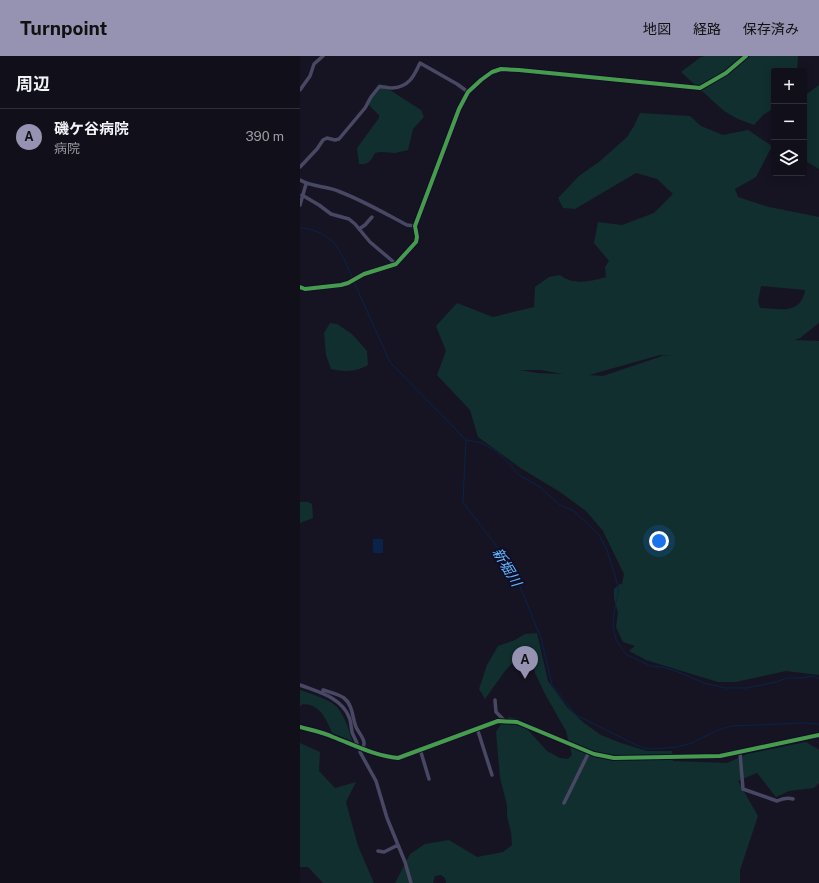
<!DOCTYPE html>
<html lang="ja">
<meta charset="utf-8">
<style>
:root{--surface:#100f1a;--page:#1e1d27;--text:#f1f3f6;--muted:#9c9ca2;--line:#302f39;--accent:#9592b2}
body{margin:0;font-family:"Public Sans","Noto Sans JP",sans-serif;background:var(--page);color:var(--text)}
.controls{position:absolute;right:12px;top:12px;display:grid;overflow:hidden;border-radius:4px;box-shadow:0 2px 10px #0003}
.controls button{width:36px;height:36px;display:grid;place-items:center;padding:0;border:0;border-bottom:1px solid var(--line);background:var(--surface);color:var(--text);font:20px sans-serif}
.you{position:absolute;left:359px;top:485px;width:14px;height:14px;margin:-10px;border:3px solid #fff;border-radius:50%;background:#1a73e8;box-shadow:0 0 0 6px #1a73e833}
.badge{display:grid;place-items:center;width:26px;height:26px;border-radius:50%;background:var(--accent);color:#111;font-size:13px;font-weight:700}
.pin{position:absolute;translate:-50% -33px;filter:drop-shadow(0 1px 2px #0008)}
.pin::after{content:'';position:absolute;top:21px;width:14px;height:12px;background:inherit;clip-path:polygon(0 0,100% 0,50% 100%)}
.list{margin:0;padding:0;list-style:none}
h2{display:flex;justify-content:space-between;align-items:center;height:52px;margin:0;padding:0 16px;font-size:17px}
h2 small{font-size:13px;font-weight:400;color:var(--muted)}
.list li{display:grid;grid-template-columns:26px 1fr auto;gap:12px;align-items:center;box-sizing:border-box;height:56px;padding:0 16px;border-top:1px solid var(--line)}
.list b{display:block;font-size:15px;white-space:nowrap}
.list p{margin:0;font-size:13px;white-space:nowrap;color:var(--muted)}
.list em{font-size:13px;font-style:normal;color:var(--muted)}
.icon{flex:none;width:22px;height:22px;fill:none;stroke:currentColor;stroke-width:2;stroke-linecap:round;stroke-linejoin:round}
.map{position:relative;flex:none;width:519px;height:827px;overflow:hidden}
header{display:flex;align-items:center;gap:24px;box-sizing:border-box;height:56px;padding:0 20px;background:var(--accent);color:#111}
header strong{font-size:19px}
nav{display:flex;gap:22px;margin-inline-start:auto;font-size:14px}
main{display:flex}
aside{flex:1;background:var(--surface)}
.map>svg:first-child{display:block}
</style>
<header>
<strong>Turnpoint</strong>
<nav><a>地図</a><a>経路</a><a>保存済み</a></nav>
</header>
<main>
<aside>
<h2>周辺<small></small></h2>
<ul class="list">
<li><span class="badge">A</span><div><b>磯ケ谷病院</b><p>病院</p></div><em>390 m</em></li>
</ul>
</aside>
<div class="map">
<svg width="519" height="827" viewBox="0 0 519 827">
<rect width="100%" height="100%" fill="#161423"/>
<path fill="#112f2f" fill-rule="evenodd" d="M406 0H498L497 15H474V52L463 59 454 69 438 63 424 55 381 16 401 1Z
M79 27 121 54 124 61 113 73 108 94 95 97 81 96 75 97C71 105 68 109 59 108L57 92 79 62V59L68 48Z
M519 29V113L504 104V40Z
M340 57 390 60 401 70 423 79 448 74 472 90 456 121 435 133 438 141 469 151 519 161V267L500 282 494 284 519 285V619L486 615 436 626H418L346 604 329 595 335 590 323 586 316 571 318 557 314 542V533L320 528H322L324 518 303 475 286 455 260 436 222 413 178 381 170 354 137 319 146 295 136 270 157 247 193 261 234 251 235 231 249 221 260 219C274 230 291 225 306 221L305 211 309 205 294 187 298 166 322 169 354 157 373 138 357 123 336 117 275 153 263 152 258 142 279 120 300 105 327 81 334 70ZM461 230 505 234C501 259 480 253 460 252L458 245ZM360 299 371 300H362L303 320 289 319ZM220 314H240L263 318 237 317Z
M30 267 37 268 52 278 67 295 68 309C55 316 46 316 31 313L26 299 24 277Z
M0 446H8L12 448 13 462 0 467Z
M237 577 248 625 267 651 284 667 301 679 321 687 347 695H372L373 705 427 707 447 698 506 686 519 694V727L514 732 489 735 476 741 457 717 438 725 458 760 440 814V827H146L145 822 141 819 135 820 133 827H95L110 798 125 788 149 784 177 801 203 796 212 789 211 776 207 760V749L200 722 196 676 203 665 209 661 218 663 247 695 260 702 268 703 272 699 266 675 245 638 235 617 231 598 217 602 205 615 185 643 179 633 187 609 198 590 215 584 225 578Z
M0 634C9 637 31 644 37 651 45 661 49 673 52 685L32 677C28 667 23 655 13 650 10 648 6 649 3 648L0 650Z
M0 687 20 696 19 715 35 732 56 726 46 746 58 790 74 827H23L8 811H0Z"/>
<path fill="#09234a" d="M73 483H83V497H73Z"/>
<g fill="none" stroke-linecap="round" stroke-linejoin="round">
<path stroke="#09234a" stroke-width="1" d="M0 172C34 175 41 195 53 223
M54 226 90 306 166 384 163 446 201 496 214 516 241 582 252 629 276 659 334 688 344 692 354 693 376 691 389 688 418 674 431 670 503 667 519 668
M167 384 182 387 194 394 204 402 219 419 240 431 260 449 274 455 299 479 307 494 318 530V538L314 557 313 571 316 583 321 592 327 599 351 610 362 611 376 615 404 627 426 632H446L476 626 487 622H500L514 620 519 623"/>
<path stroke="#484864" stroke-width="3.5" d="M0 34 10 20 14 8 23 0
M0 111 17 93 23 84 27 82 35 84 39 83 65 52 71 41 79 31C83 30 88 32 92 32 109 31 114 20 120 7L157 28 168 36
M0 124C11 131 26 130 38 135 62 144 84 157 107 169L115 170
M2 139 19 149 31 158 49 163 55 168 70 186 96 208
M0 149 6 128
M59 173 65 169 72 161
M0 231 5 233 41 229 48 227 64 218 96 208 116 186 117 181 115 170 159 53 168 36 181 24 192 16 201 13 219 14 400 32 426 17 446 0
M0 629C18 636 41 641 49 661 51 665 51 671 52 676 54 682 57 685 58 691
M23 634C29 636 38 638 44 642 53 649 52 661 56 671 58 676 65 683 64 688 64 691 61 693 60 696L76 725 87 762 105 806 111 827
M195 644 196 656 205 665
M177 672 192 719
M120 693 129 723
M440 697 443 733 477 745C483 742 487 741 493 743
M264 747 289 696
M78 795 84 796 98 789"/>
<path stroke="#484864" stroke-width="4.5" d="M0 671C11 674 23 676 33 681 54 689 75 700 98 702L198 665 217 666 294 698 314 702 420 700 519 679"/>
<defs>
<path id="cycleway" d="M0 231 5 233 41 229 48 227 64 218 96 208 116 186 117 181 115 170 159 53 168 36 181 24 192 16 201 13 219 14 400 32 426 17 446 0
M0 671C11 674 23 676 33 681 54 689 75 700 98 702L198 665 217 666 294 698 314 702 420 700 519 679"/>
</defs>
<use href="#cycleway" stroke="#110e29" stroke-width="6"/>
<use href="#cycleway" stroke="#469c4c" stroke-width="4"/>
</g>
<g text-anchor="middle" dominant-baseline="central" stroke-width="4" stroke-linejoin="round" paint-order="stroke">
<g font-size="14" font-style="italic" fill="#64bcff" stroke="#110e29">
<text transform="translate(207 511) rotate(59)">新堀川</text>
</g>
</g>
</svg>
<div class="controls">
<button>+</button>
<button>−</button>
<button><svg class="icon" aria-label="layers" viewBox="0 0 24 24"><path d="M12 4l9 5-9 5-9-5zM3 14l9 5 9-5"/></svg></button>
</div>
<div class="you"></div>
<div class="pin badge" style="left:225px;top:623px">A</div>
</div>
</main>
